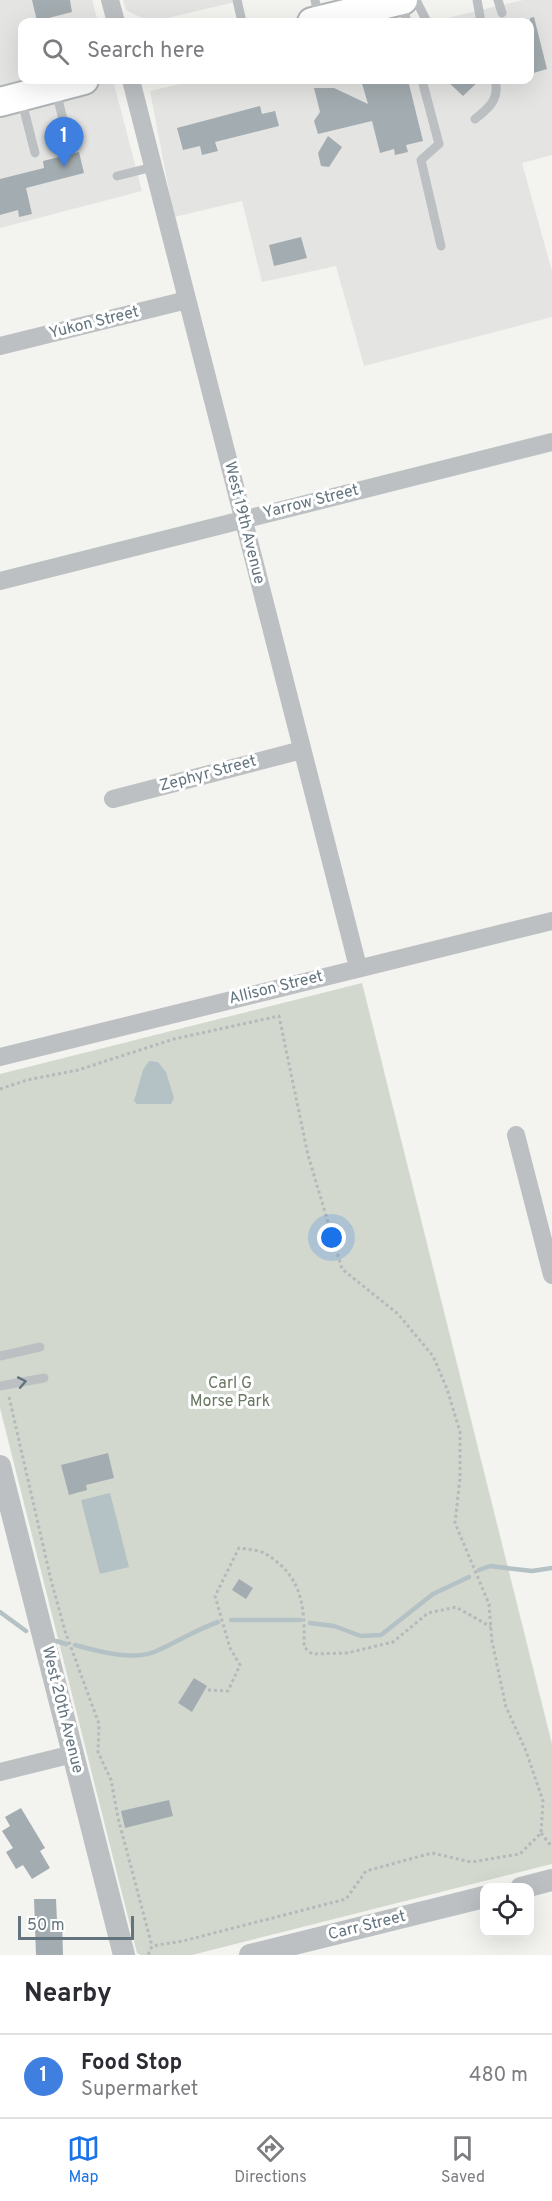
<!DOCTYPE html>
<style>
:root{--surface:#fff;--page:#f7f7f7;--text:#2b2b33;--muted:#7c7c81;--line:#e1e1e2;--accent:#1a73e8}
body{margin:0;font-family:Overpass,sans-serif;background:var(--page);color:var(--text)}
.controls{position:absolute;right:18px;bottom:18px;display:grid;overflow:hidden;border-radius:12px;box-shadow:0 6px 24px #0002}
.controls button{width:54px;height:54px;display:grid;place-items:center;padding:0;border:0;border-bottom:2px solid var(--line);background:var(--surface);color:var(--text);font:30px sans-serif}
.scale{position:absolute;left:18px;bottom:15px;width:116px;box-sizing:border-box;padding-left:6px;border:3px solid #63747f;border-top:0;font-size:16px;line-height:21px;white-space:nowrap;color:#63747f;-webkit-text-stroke:4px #fff;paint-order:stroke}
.you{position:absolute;left:332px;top:1238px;width:21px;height:21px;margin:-15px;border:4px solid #fff;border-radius:50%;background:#1a73e8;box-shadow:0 0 0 9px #1a73e833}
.badge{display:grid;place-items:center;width:39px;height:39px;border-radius:50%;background:var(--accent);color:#fff;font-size:20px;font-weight:700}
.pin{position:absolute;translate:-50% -50px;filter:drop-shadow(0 2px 3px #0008)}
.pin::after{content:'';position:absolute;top:32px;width:21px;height:18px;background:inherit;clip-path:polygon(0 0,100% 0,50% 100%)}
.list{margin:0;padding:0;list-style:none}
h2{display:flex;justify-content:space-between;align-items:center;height:78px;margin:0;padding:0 24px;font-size:26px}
h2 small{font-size:20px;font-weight:400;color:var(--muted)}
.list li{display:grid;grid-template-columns:39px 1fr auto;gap:18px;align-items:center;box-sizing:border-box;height:84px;padding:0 24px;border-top:2px solid var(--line)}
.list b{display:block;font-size:22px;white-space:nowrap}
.list p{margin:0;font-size:20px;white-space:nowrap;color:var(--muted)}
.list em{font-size:20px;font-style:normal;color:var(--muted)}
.icon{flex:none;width:33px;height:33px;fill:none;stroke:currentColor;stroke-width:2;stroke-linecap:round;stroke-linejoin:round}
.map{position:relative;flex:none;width:552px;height:1955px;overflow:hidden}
.search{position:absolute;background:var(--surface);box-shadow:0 6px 24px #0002;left:18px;right:18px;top:18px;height:66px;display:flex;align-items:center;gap:15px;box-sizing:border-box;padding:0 21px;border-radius:12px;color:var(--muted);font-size:22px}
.sheet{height:162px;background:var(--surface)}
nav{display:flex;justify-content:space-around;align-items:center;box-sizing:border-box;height:84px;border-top:2px solid var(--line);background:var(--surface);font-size:16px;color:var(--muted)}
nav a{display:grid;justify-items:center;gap:3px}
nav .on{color:var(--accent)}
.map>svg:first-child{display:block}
</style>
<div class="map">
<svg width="552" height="1955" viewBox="0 0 552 1955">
<rect width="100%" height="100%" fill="#f3f3ef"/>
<path fill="#e4e5e3" d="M0 0H92L98 22H22V80H113L142 191 0 228Z
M123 0H244L150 22 126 10Z
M523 0H552V155L522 163 552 271V317L364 366 336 266 262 282 242 201 174 217 150 91 197 80H530V22H431Z"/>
<path fill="#d3d8cf" d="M362 983 552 1744V1864L192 1955H141L137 1953 0 1408V1074Z"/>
<path fill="#b4c1c5" d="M149 1061 158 1062 166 1072 174 1098 171 1104H137L134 1101 143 1070Z
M110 1493 129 1567 100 1574 81 1500Z"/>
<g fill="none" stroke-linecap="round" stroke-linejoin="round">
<path stroke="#b4c1c5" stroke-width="4.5" d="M479 1570 490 1566 532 1571 552 1568
M0 1612 26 1631
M231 1620H300
M310 1623 334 1626 361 1636 381 1635 433 1594 469 1577
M56 1641 66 1644
M75 1645C97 1651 132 1661 154 1652 176 1643 195 1630 218 1622"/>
</g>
<path fill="#a3acb0" d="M32 0H70L72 12 37 21Z
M534 17 547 69 530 74V18Z
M361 80H408L423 141 406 145 408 152 395 155 394 149 380 153 372 121 318 134 314 121 320 112 314 88H334L368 104Z
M446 80H480L463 96Z
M260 106 262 114 275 111 279 126 215 142 218 151 202 155 200 146 183 150 177 128Z
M328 136 342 147 329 167 321 166 318 153Z
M79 152 84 173 26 188 32 214 19 217 18 210 0 215V179L44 168 43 161Z
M301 237 307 258 274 266 269 245Z
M108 1453 114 1478 86 1485 87 1490 69 1495 61 1465Z
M239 1579 253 1588 246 1599 232 1590Z
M194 1678 207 1686 192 1712 178 1703Z
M169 1800 173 1816 125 1828 121 1811Z
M21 1808 45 1848 40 1851 50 1868 32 1879 23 1865 16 1869 6 1852 13 1848 2 1831 10 1826 5 1817Z
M34 1899H56L57 1921 62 1920 63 1955H36Z"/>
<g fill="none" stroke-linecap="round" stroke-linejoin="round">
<defs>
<path id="primary" d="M312 22 403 0
M0 102 84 80"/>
</defs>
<use href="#primary" stroke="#afb4b7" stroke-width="32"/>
<path stroke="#b6b9bb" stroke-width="3" stroke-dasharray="3 3" stroke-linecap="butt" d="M0 1089 27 1080 78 1070 174 1039 279 1016 308 1155 342 1269 398 1314 433 1356 447 1389 460 1432V1478L455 1523 489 1604 492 1641 506 1707 526 1751 543 1801 541 1833 520 1854 471 1862 432 1853 366 1871 346 1899 183 1941 152 1946
M9 1397 51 1580 65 1631 99 1724 98 1752 111 1780 118 1818 152 1946 148 1955
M208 1690 228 1691 240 1665 230 1648 215 1596 239 1548C247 1549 259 1550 266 1554 303 1577 305 1607 304 1647L312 1654 347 1653 393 1642 428 1613 456 1607 491 1627
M541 1833 552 1847"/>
<path stroke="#bcc0c3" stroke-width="9" d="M237 0 242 22
M315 0 319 18
M416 0 427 22
M477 0 481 22
M498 0 502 13
M402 3 407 22
M422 80 439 144 421 160 441 246
M56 91 69 144
M21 98 35 153
M475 119C489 108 500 99 495 80
M117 176 153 167
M0 1356 40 1347
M0 1386 44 1378"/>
<path stroke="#bcc0c3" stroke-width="18" d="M110 0 116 22
M131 80 358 967
M0 346 187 300
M0 581 552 442
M113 799 302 750
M0 1057 552 921
M516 1135 552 1275
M0 1772 73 1754"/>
<path stroke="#bcc0c3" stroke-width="22" d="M0 1466 124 1955
M521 1888 552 1880
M250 1955 484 1897"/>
<use href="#primary" stroke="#fff" stroke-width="28"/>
</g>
<defs><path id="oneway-chevron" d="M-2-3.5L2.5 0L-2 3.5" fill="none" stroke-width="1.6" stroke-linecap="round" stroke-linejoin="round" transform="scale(1.5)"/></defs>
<use stroke="#63747f" href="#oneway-chevron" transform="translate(22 1382) rotate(-11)"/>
<g text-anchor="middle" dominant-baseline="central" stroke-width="6" stroke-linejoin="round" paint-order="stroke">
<g font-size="16" fill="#63747f" stroke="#fff">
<text transform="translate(94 323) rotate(-14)">Yukon Street</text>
<text transform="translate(311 502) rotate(-14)">Yarrow Street</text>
<text transform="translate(244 523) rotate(76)">West 19th Avenue</text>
<text transform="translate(208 774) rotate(-15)">Zephyr Street</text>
<text transform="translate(276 988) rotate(-14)">Allison Street</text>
<text transform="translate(62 1710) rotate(76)">West 20th Avenue</text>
<text transform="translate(367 1926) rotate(-14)">Carr Street</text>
</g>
<g font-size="16" fill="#677762" stroke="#fff">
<text x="230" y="1384">Carl G<tspan x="230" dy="18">Morse Park</tspan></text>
</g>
</g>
</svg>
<div class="controls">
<button><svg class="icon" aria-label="locate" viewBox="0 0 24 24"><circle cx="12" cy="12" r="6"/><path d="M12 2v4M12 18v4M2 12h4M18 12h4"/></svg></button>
</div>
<div class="scale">50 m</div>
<div class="you"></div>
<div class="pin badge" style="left:64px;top:167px;background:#3f7fe0">1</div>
<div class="search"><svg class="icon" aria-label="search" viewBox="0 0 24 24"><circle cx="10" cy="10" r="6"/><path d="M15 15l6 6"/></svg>Search here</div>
</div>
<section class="sheet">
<h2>Nearby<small></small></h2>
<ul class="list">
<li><span class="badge" style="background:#3f7fe0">1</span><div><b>Food Stop</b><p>Supermarket</p></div><em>480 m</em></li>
</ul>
</section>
<nav>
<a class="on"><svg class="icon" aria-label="map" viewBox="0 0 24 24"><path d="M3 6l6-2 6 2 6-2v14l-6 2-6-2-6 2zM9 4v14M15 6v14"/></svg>Map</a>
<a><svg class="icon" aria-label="directions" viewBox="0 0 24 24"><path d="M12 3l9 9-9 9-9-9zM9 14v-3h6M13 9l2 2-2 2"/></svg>Directions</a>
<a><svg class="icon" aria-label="saved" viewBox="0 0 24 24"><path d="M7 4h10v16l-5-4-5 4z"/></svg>Saved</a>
</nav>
